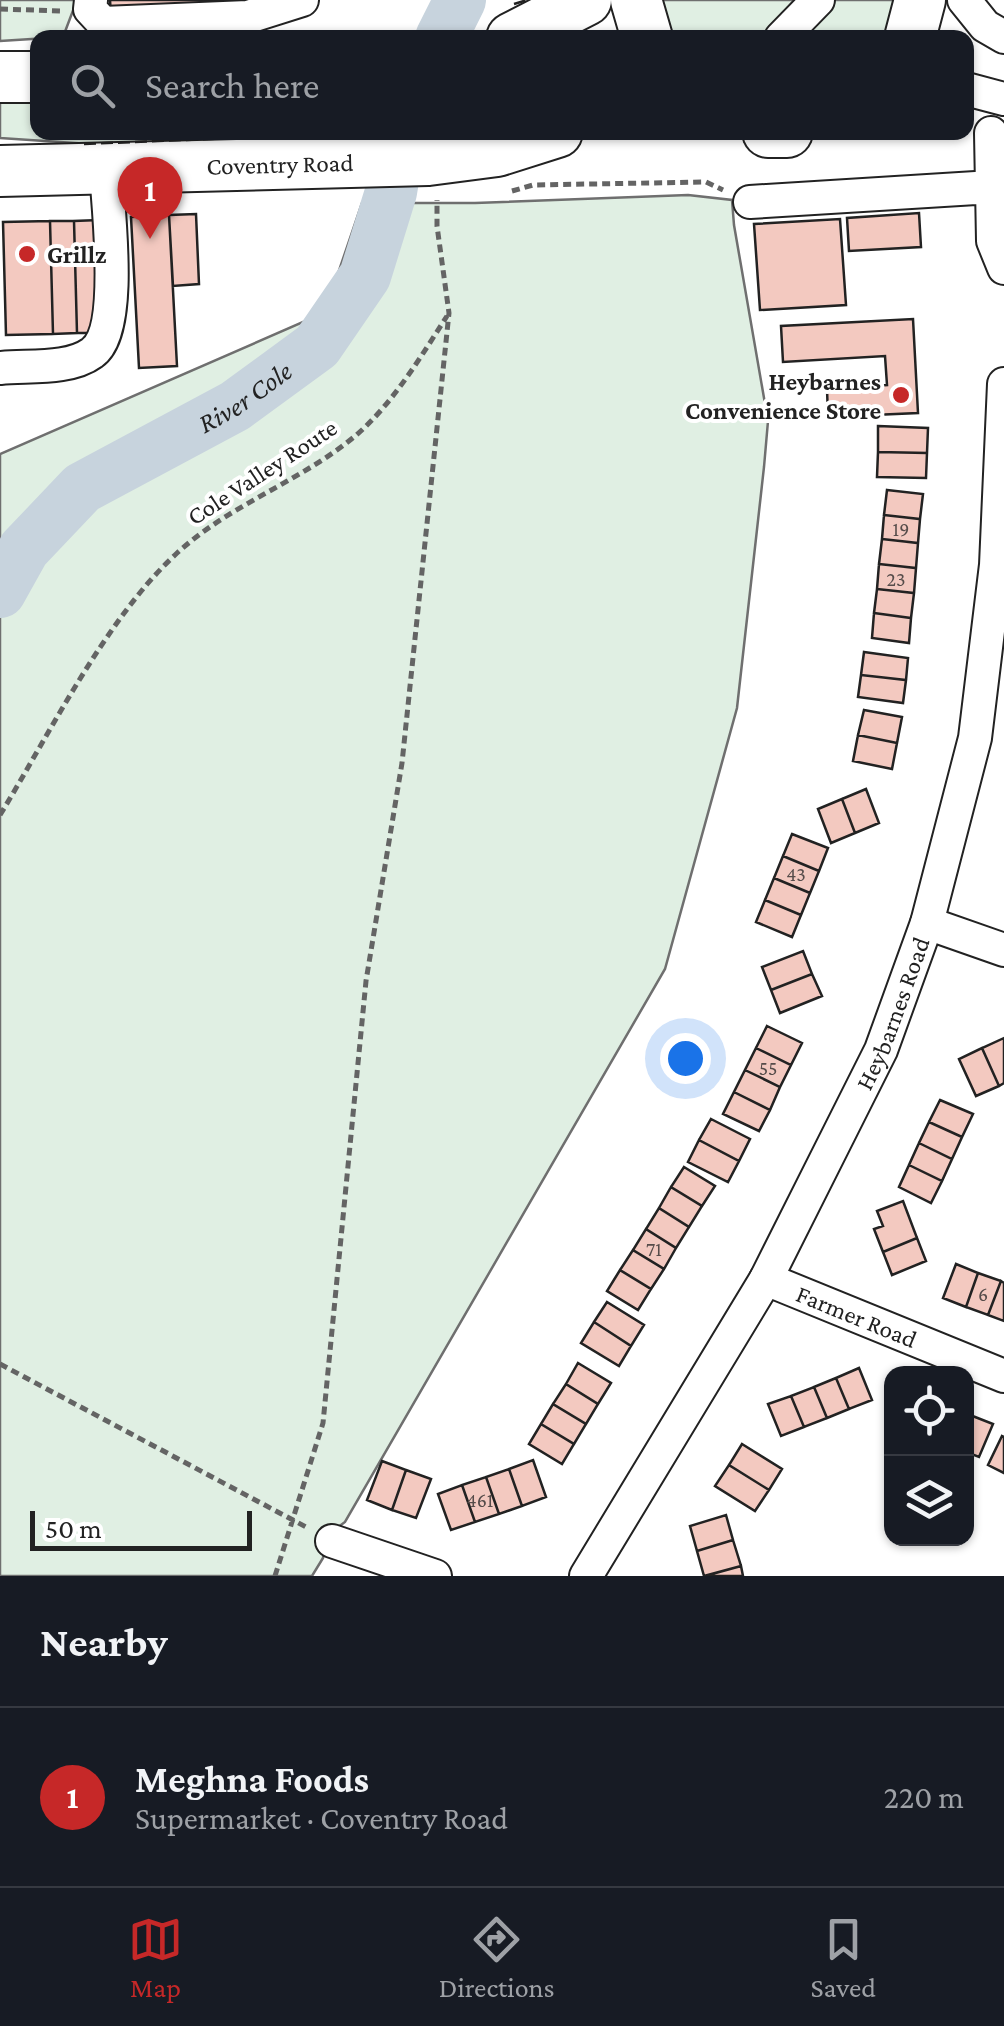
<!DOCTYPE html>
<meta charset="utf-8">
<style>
:root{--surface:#171b24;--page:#20242c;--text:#f1f3f6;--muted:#9ea1a6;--line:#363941;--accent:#c62828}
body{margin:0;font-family:"Crimson Pro",serif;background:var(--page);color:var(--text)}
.controls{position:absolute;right:30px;bottom:30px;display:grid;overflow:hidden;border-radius:20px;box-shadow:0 2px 8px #0004}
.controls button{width:90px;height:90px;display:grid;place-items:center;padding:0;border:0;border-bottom:2px solid var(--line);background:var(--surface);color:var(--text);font:50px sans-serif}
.scale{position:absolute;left:30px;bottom:25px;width:222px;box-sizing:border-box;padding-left:10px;border:5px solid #222;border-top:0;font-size:28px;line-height:35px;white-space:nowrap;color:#222;-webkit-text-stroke:8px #fff;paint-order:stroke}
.you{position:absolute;left:685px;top:1058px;width:35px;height:35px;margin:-25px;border:8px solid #fff;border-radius:50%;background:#1a73e8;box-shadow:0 0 0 15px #1a73e833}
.badge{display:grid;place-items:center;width:65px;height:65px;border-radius:50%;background:var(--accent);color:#fff;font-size:32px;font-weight:700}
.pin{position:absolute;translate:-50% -82px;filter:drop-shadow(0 2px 5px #0008)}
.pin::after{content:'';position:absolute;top:52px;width:35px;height:30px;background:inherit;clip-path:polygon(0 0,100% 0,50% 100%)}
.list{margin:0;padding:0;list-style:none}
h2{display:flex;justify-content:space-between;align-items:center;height:130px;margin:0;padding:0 40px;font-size:42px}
h2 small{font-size:32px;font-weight:400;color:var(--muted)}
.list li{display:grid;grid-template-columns:65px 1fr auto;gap:30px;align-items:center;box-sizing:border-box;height:180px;padding:0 40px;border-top:2px solid var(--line)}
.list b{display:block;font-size:38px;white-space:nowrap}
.list p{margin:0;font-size:32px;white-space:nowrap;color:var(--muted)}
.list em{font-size:32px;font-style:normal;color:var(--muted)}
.icon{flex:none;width:55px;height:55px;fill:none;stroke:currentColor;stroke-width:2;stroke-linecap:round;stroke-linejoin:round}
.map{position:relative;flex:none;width:1004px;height:1576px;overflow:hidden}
.search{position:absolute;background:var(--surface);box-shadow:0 2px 8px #0004;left:30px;right:30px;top:30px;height:110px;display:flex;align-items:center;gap:25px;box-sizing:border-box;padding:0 35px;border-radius:20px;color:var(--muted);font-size:38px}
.sheet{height:310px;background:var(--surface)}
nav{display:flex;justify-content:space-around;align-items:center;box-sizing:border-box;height:140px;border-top:2px solid var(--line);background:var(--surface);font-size:28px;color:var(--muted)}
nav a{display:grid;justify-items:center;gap:5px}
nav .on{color:var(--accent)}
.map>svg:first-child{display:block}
</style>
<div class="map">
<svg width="1004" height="1576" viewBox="0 0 1004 1576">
<rect width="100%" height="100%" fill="#fff"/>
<path fill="#e0efe3" stroke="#6f6f6f" stroke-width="2.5" d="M0 0H77L63 37 0 41Z
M661 0H897L887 38 671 37Z
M0 101H37L38 132 382 133 105 145 0 138Z
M688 195 732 200 734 225 768 421 764 467 737 708 665 969 345 1522 326 1536 323 1558 312 1576H0V454L310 319 330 297 362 203H475Z"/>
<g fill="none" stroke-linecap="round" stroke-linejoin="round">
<g stroke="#c7d3dd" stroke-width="52">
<path d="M441 38 460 0"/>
<path id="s1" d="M0 592 24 549 82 488 235 406 317 346 365 276 391 192 401 132"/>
</g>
</g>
<path fill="#f3c9c0" stroke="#222" stroke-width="2.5" d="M110 0H234V15L111 16Z
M919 213 921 247 849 251 847 218Z
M196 214 199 284 173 286 169 215Z
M169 215 177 366 139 368 131 217Z
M840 219 846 305 760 310 754 224Z
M99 220 102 333H77L74 221Z
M50 221H74L77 333 53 334Z
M50 221 53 334 6 335 3 222Z
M913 319 918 413 828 417 827 389 887 385 885 356 783 362 781 326Z
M878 426 928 428 927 453 878 452Z
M878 452 927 453 926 478 877 477Z
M887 490 923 494 920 519 884 515Z
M884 515 920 519 918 543 882 539Z
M882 539 918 543 916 568 879 564Z
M879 564 916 568 914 593 877 589Z
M877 589 914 593 911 618 874 613Z
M874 613 911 618 909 643 872 638Z
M864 652 908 658 906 680 861 675Z
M861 675 906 680 903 703 858 697Z
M864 710 902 717 897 743 858 735Z
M858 735 897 743 892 769 853 761Z
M866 789 879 823 855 833 842 799Z
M842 799 855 833 831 843 818 809Z
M792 834 828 848 819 871 783 856Z
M783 856 819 871 810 893 774 878Z
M774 878 810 893 801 915 765 900Z
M765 900 801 915 792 937 756 922Z
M803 951 812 974 771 990 762 967Z
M812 974 822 996 780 1013 771 990Z
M767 1026 802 1043 791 1065 756 1048Z
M1004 1038V1083L999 1086 982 1048Z
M756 1048 791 1065 780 1087 745 1070Z
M982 1048 999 1086 976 1096 959 1059Z
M745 1070 780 1087 770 1110 734 1092Z
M734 1092 770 1110 759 1131 723 1114Z
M940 1100 973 1114 962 1137 929 1122Z
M711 1119 750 1139 739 1161 699 1140Z
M929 1122 962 1137 952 1159 919 1143Z
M699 1140 739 1161 728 1182 688 1162Z
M919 1143 952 1159 942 1181 909 1165Z
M909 1165 942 1181 931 1203 899 1187Z
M684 1167 715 1186 702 1206 671 1187Z
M671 1187 702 1206 689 1227 659 1208Z
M903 1201 917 1238 883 1252 874 1229 883 1226 877 1211Z
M659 1208 689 1227 676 1248 646 1229Z
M646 1229 676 1248 664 1269 633 1250Z
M917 1238 926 1261 892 1275 883 1252Z
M633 1250 664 1269 651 1289 620 1270Z
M956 1264 978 1273 966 1307 943 1298Z
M620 1270 651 1289 638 1310 607 1291Z
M978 1273 1001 1281 988 1315 966 1307Z
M1001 1281 1004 1283V1321L988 1315Z
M607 1302 644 1325 631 1346 594 1322Z
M594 1322 631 1346 619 1366 581 1343Z
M578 1363 611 1383 598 1404 566 1384Z
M859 1368 872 1400 849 1409 836 1378Z
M836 1378 849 1409 827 1418 814 1387Z
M566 1384 598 1404 586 1424 553 1404Z
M814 1387 827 1418 804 1427 791 1396Z
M791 1396 804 1427 781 1436 768 1404Z
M553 1404 586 1424 574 1444 541 1424Z
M970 1415 993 1424 979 1457 966 1452V1424Z
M541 1424 574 1444 562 1464 529 1444Z
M1002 1436 1004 1437V1473L988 1465Z
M742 1444 782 1469 769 1490 729 1465Z
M533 1460 546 1497 522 1506 509 1469Z
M382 1461 406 1470 392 1510 367 1500Z
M729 1465 769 1490 755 1511 715 1486Z
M509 1469 522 1506 499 1514 486 1477Z
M406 1470 431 1479 416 1518 392 1510Z
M486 1477 499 1514 475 1522 462 1485Z
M462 1485 475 1522 451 1530 438 1494Z
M726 1515 733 1540 697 1551 690 1526Z
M733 1540 741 1566 704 1576 697 1551Z
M741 1566 743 1576H705Z"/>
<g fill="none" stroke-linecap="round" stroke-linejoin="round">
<defs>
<g id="minor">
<path d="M91 0 90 9 103 23 248 17 302 0"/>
<path d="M964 0 985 26 1004 37"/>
<path d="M781 38 818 0"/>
<path d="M966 89 1004 99"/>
<path d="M991 133 992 187"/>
<path d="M750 202 992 187 993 241 1004 268"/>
<path d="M0 368C27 365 69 370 92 353 124 331 108 209 106 171"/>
<path d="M927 923 1004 950"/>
<path id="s2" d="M766 1279 1004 1376"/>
<path d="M332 1541 435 1576"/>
<path id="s3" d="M586 1576 766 1279 881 1050 927 923 975 738 996 565 1004 384"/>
</g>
<g id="highway">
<path d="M636 0 647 38"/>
<path d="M512 38 586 0"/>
<path d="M910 38 920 0"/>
<path d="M0 77H38"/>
<path d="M768 132H787"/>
<path id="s4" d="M0 171 428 160 497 151 557 132"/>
</g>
</defs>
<use href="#minor" stroke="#222" stroke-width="36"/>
<use href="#highway" stroke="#222" stroke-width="54"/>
<path stroke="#646464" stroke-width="5" stroke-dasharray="8 5" stroke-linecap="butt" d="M0 9 61 11
M512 191 533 185 706 182 723 190
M0 815C50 733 106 619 175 555 228 505 298 483 354 437 392 405 420 358 447 316
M0 1364 306 1527
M275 1576 323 1423 366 981 402 763 449 313 437 226V200"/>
<use href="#minor" stroke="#fff" stroke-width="32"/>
<use href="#highway" stroke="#fff" stroke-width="50"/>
<path stroke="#222" stroke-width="2.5" stroke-dasharray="12 5" stroke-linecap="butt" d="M514 4 527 0
M84 144 382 132"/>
</g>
<g fill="#c62828" stroke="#fff" stroke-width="4">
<circle cx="27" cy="254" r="10"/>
<circle cx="901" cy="395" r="10"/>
</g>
<g text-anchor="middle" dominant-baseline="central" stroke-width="8" stroke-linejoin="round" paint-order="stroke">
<g font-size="20" fill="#564c4a">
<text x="901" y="529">19</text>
<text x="896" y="579">23</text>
<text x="796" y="874">43</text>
<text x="768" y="1068">55</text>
<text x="654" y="1249">71</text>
<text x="983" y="1294">6</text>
<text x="480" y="1500">461</text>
</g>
<g font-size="25" fill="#222" stroke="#fff">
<text stroke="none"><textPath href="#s4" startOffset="280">Coventry Road</textPath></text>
<text transform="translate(262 472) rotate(-33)">Cole Valley Route</text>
<text stroke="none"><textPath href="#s3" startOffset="642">Heybarnes Road</textPath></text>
<text stroke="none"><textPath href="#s2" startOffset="98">Farmer Road</textPath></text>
</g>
<g font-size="25" font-weight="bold" fill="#222" stroke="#fff" text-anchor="start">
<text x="47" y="254">Grillz</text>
<text x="881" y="381" text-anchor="end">Heybarnes<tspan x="881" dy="29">Convenience Store</tspan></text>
</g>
<g font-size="28" font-style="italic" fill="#222" stroke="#fff">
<text stroke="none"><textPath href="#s1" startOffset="320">River Cole</textPath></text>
</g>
</g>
</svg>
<div class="controls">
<button><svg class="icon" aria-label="locate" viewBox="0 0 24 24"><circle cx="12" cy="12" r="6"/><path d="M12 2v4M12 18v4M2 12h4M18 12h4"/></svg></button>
<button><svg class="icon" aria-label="layers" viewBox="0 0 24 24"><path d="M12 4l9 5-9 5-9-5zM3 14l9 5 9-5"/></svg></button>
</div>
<div class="scale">50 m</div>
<div class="you"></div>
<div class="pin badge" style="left:150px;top:239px">1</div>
<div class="search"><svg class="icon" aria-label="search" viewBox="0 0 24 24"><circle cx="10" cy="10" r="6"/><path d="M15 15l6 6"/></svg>Search here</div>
</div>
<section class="sheet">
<h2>Nearby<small></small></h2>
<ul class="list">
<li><span class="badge">1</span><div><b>Meghna Foods</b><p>Supermarket · Coventry Road</p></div><em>220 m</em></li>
</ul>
</section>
<nav>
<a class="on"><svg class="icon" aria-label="map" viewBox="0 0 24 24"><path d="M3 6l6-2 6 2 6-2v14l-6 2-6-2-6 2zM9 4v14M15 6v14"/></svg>Map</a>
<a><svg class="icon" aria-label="directions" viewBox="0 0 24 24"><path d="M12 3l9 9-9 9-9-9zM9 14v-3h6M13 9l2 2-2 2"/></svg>Directions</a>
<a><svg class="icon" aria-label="saved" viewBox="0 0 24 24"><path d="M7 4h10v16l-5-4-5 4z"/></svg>Saved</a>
</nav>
